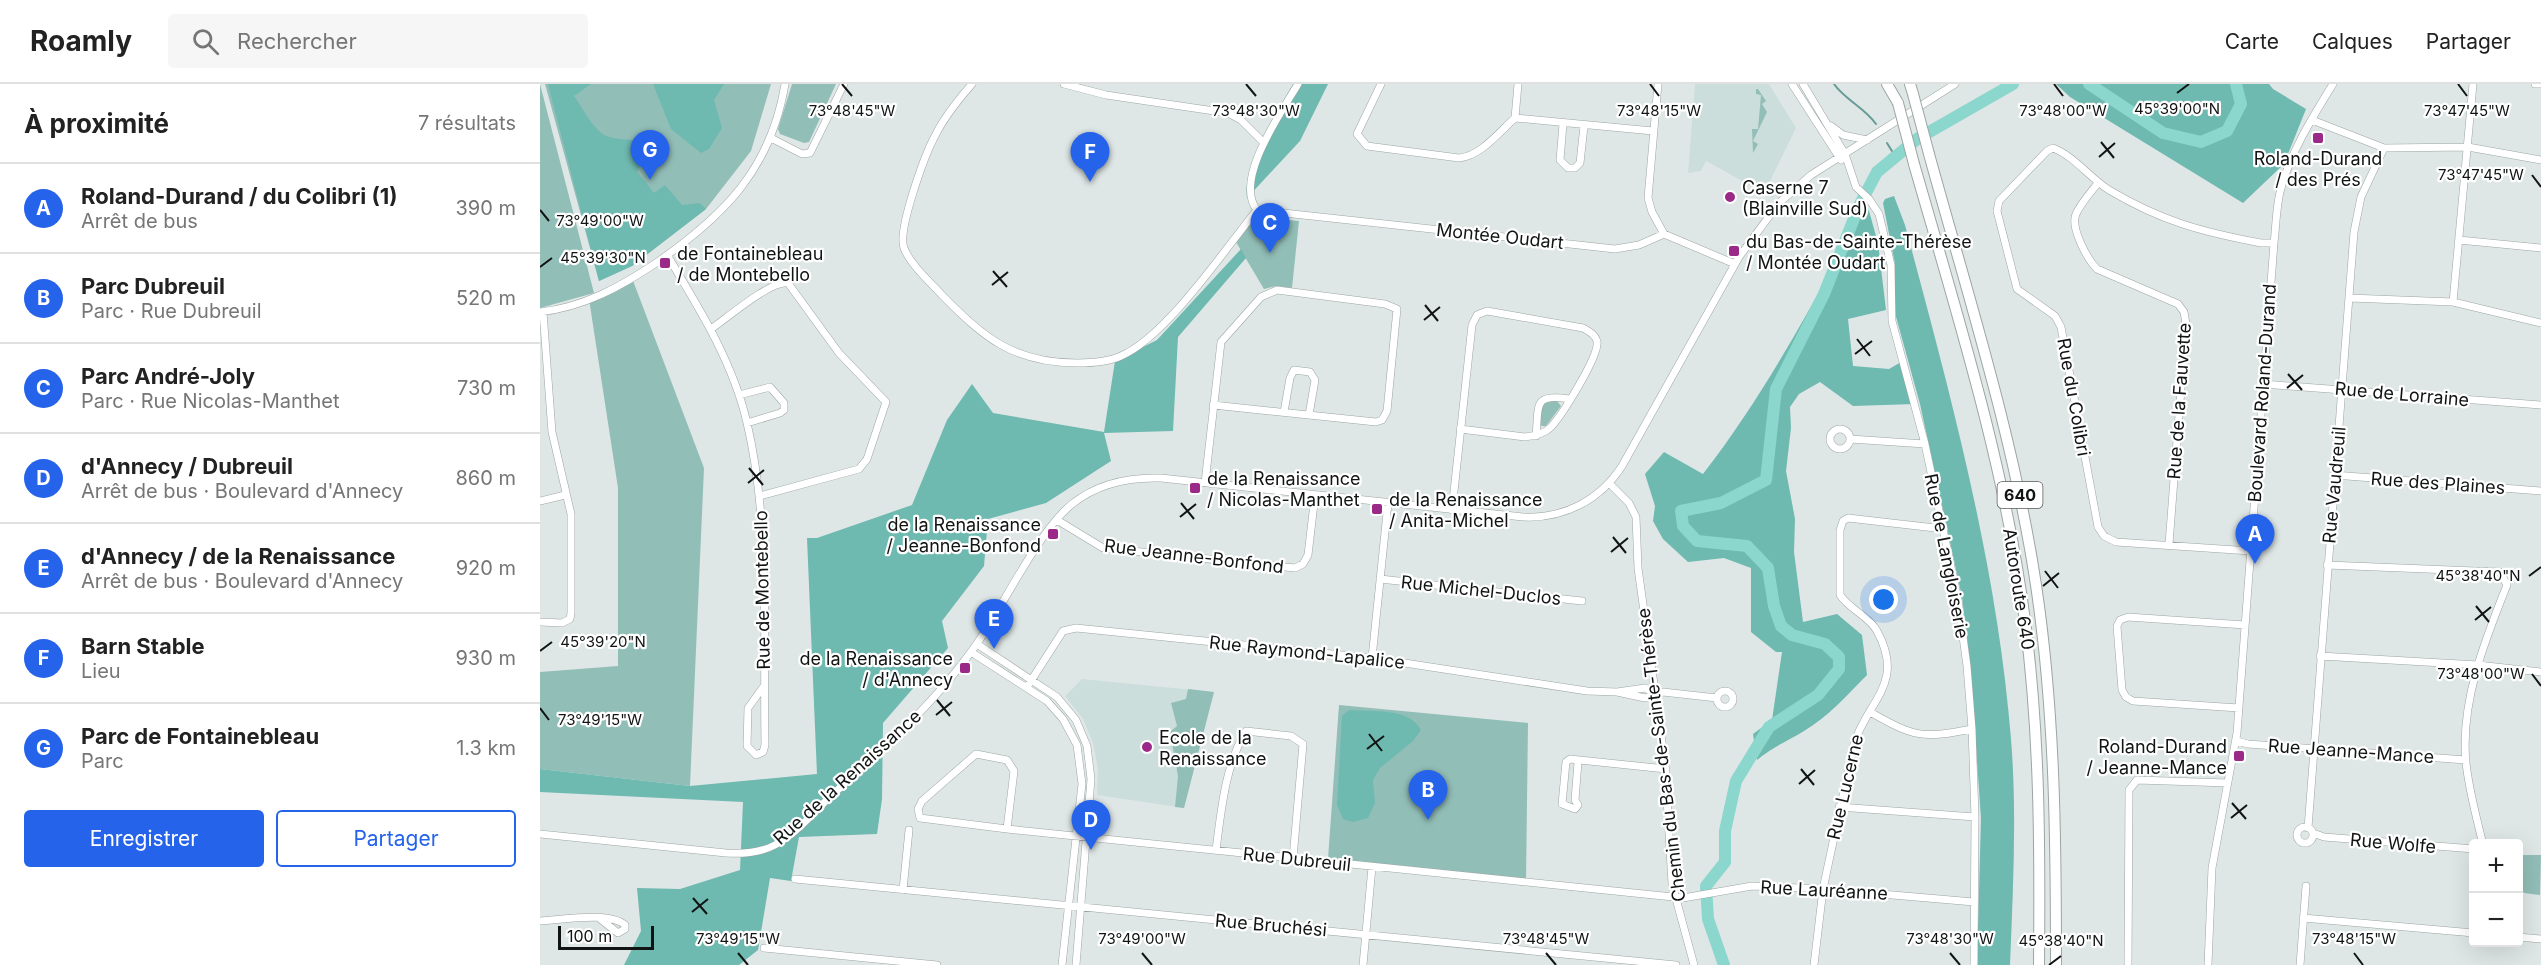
<!DOCTYPE html>
<html lang="fr">
<meta charset="utf-8">
<style>
:root{--surface:#fff;--page:#f6f6f6;--text:#222;--muted:#767676;--line:#e0e0e0;--accent:#2563eb}
body{margin:0;font-family:Inter,sans-serif;background:var(--page);color:var(--text)}
.controls{position:absolute;right:18px;bottom:18px;display:grid;overflow:hidden;border-radius:6px;box-shadow:0 6px 24px #0002}
.controls button{width:54px;height:54px;display:grid;place-items:center;padding:0;border:0;border-bottom:2px solid var(--line);background:var(--surface);color:var(--text);font:30px sans-serif}
.scale{position:absolute;left:18px;bottom:15px;width:96px;box-sizing:border-box;padding-left:6px;border:3px solid #111413;border-top:0;font-size:16px;line-height:21px;white-space:nowrap;color:#111413;-webkit-text-stroke:4px #fff;paint-order:stroke}
.you{position:absolute;left:1344px;top:516px;width:21px;height:21px;margin:-15px;border:4px solid #fff;border-radius:50%;background:#1a73e8;box-shadow:0 0 0 9px #1a73e833}
.badge{display:grid;place-items:center;width:39px;height:39px;border-radius:50%;background:var(--accent);color:#fff;font-size:20px;font-weight:700}
.pin{position:absolute;translate:-50% -50px;filter:drop-shadow(0 2px 3px #0008)}
.pin::after{content:'';position:absolute;top:32px;width:21px;height:18px;background:inherit;clip-path:polygon(0 0,100% 0,50% 100%)}
.list{margin:0;padding:0;list-style:none}
h2{display:flex;justify-content:space-between;align-items:center;height:78px;margin:0;padding:0 24px;font-size:26px}
h2 small{font-size:20px;font-weight:400;color:var(--muted)}
.list li{display:grid;grid-template-columns:39px 1fr auto;gap:18px;align-items:center;box-sizing:border-box;height:90px;padding:0 24px;border-top:2px solid var(--line)}
.list b{display:block;font-size:22px;white-space:nowrap}
.list p{margin:0;font-size:20px;white-space:nowrap;color:var(--muted)}
.list em{font-size:20px;font-style:normal;color:var(--muted)}
.actions{display:flex;gap:12px;padding:18px 24px}
.actions a{flex:1;padding:14px 0;border:2px solid var(--accent);border-radius:6px;text-align:center;font-size:21px;color:var(--accent)}
.actions .main{background:var(--accent);color:#fff}
.icon{flex:none;width:33px;height:33px;fill:none;stroke:currentColor;stroke-width:2;stroke-linecap:round;stroke-linejoin:round}
.map{position:relative;flex:none;width:2001px;height:881px;overflow:hidden}
header{display:flex;align-items:center;gap:36px;box-sizing:border-box;height:84px;padding:0 30px;background:var(--surface);border-bottom:2px solid var(--line)}
header strong{font-size:28px}
nav{display:flex;gap:33px;margin-inline-start:auto;font-size:21px}
.search{width:420px;height:54px;background:var(--page);display:flex;align-items:center;gap:15px;box-sizing:border-box;padding:0 21px;border-radius:6px;color:var(--muted);font-size:22px}
main{display:flex}
aside{flex:1;background:var(--surface)}
.map>svg:first-child{display:block}
</style>
<header>
<strong>Roamly</strong>
<div class="search"><svg class="icon" aria-label="search" viewBox="0 0 24 24"><circle cx="10" cy="10" r="6"/><path d="M15 15l6 6"/></svg>Rechercher</div>
<nav><a>Carte</a><a>Calques</a><a>Partager</a></nav>
</header>
<main>
<aside>
<h2>À proximité<small>7 résultats</small></h2>
<ul class="list">
<li><span class="badge">A</span><div><b>Roland-Durand / du Colibri (1)</b><p>Arrêt de bus</p></div><em>390 m</em></li>
<li><span class="badge">B</span><div><b>Parc Dubreuil</b><p>Parc · Rue Dubreuil</p></div><em>520 m</em></li>
<li><span class="badge">C</span><div><b>Parc André-Joly</b><p>Parc · Rue Nicolas-Manthet</p></div><em>730 m</em></li>
<li><span class="badge">D</span><div><b>d'Annecy / Dubreuil</b><p>Arrêt de bus · Boulevard d'Annecy</p></div><em>860 m</em></li>
<li><span class="badge">E</span><div><b>d'Annecy / de la Renaissance</b><p>Arrêt de bus · Boulevard d'Annecy</p></div><em>920 m</em></li>
<li><span class="badge">F</span><div><b>Barn Stable</b><p>Lieu</p></div><em>930 m</em></li>
<li><span class="badge">G</span><div><b>Parc de Fontainebleau</b><p>Parc</p></div><em>1.3 km</em></li>
</ul>
<div class="actions"><a class="main">Enregistrer</a><a>Partager</a></div>
</aside>
<div class="map">
<svg width="2001" height="881" viewBox="0 0 2001 881">
<rect width="100%" height="100%" fill="#dee7e6"/>
<path fill="#ccdedb" d="M1155 0H1229L1256 44 1229 99 1238 106 1233 114 1166 77 1161 87 1148 89Z
M542 595 674 608 644 724 557 711 558 685 553 659 543 635 525 612Z"/>
<path fill="#92beb8" d="M0 0 54 209 0 224Z
M5 0H231L211 67 166 125 92 182 59 197Z
M252 0H296L269 58 264 59 240 50 238 45Z
M1216 5H1218L1226 17 1222 20 1227 28 1213 57 1218 60 1213 69 1212 45H1218L1221 11 1216 10Z
M720 133 759 137 752 204 736 202 724 205 696 158 712 138Z
M92 194 164 384 150 702 0 685V588L78 582V404L49 215Z
M1008 316 1017 317 1021 322 1006 342H1002L999 340 1002 323Z
M648 605 674 608 644 724 635 723 638 692 630 648 637 642 631 619 646 615Z
M799 621 988 639 986 795 788 775Z
M1978 771H2001L2000 811 1984 809 1979 800Z"/>
<path fill="#6eb9b0" d="M8 0H51L34 12C42 23 49 38 59 47 72 60 94 51 108 62L106 70 97 88 114 109 125 101 142 121 160 119 166 125 92 182 59 197Z
M113 0H184L174 16 182 44 169 65 161 69 131 45Z
M753 0H788L760 57 707 114C703 79 736 31 753 0Z
M1516 0H1729L1733 5 1766 25 1744 80 1703 119 1530 13Z
M1354 112 1365 141C1410 309 1457 480 1471 655 1477 729 1473 806 1470 881H1437L1441 734 1430 578 1422 513 1380 320 1355 229V180L1343 119 1345 115Z
M1327 120 1338 159 1346 226 1308 235 1313 282 1349 285 1363 277 1375 320 1313 322 1280 298 1259 310 1250 323 1251 344 1246 387 1255 435 1254 468 1263 538 1297 530 1322 551 1327 591C1308 610 1288 633 1264 647 1246 658 1234 662 1217 676L1213 650 1232 636 1242 568H1236L1211 548V484L1184 474 1148 478 1123 455 1113 437 1115 422 1105 390 1124 368 1163 390C1228 306 1277 212 1327 120Z
M701 165 706 174 638 253 633 347 564 349 571 377 506 419 448 435 444 482 402 537 408 564 343 639 342 715 337 750 259 753 251 797 230 794 218 866 199 881H84L101 847 97 804 140 805 200 786 203 718 0 708V685L150 702 277 690 267 454H277L372 421 407 336 432 300 453 329 564 348 575 277 617 256Z
M809 626C832 628 869 623 881 646L873 657 840 684 833 696 835 719 828 734 813 738 803 735 797 721 802 632Z"/>
<g fill="none" stroke-linecap="round" stroke-linejoin="round">
<path stroke="#669c95" stroke-width="2" d="M1294 0C1305 16 1324 23 1336 40
M1347 59 1355 72"/>
<path stroke="#8bd6cd" stroke-width="12" d="M1549 0 1623 49 1661 58 1687 47 1701 20 1696 0
M1184 881 1168 835 1166 802 1185 778V747L1196 697 1229 643 1278 611 1299 585V573L1285 560 1252 551 1241 542 1234 522 1228 484 1207 462 1157 457 1143 442 1141 427 1181 419 1226 396 1236 305 1284 210 1319 122 1337 88 1377 55 1473 0"/>
<defs>
<path id="minor" d="M432 0C418 16 404 33 395 52 385 70 357 147 364 164 370 180 389 197 401 210 443 253 473 279 537 279 552 279 568 278 581 272 627 252 684 166 717 126
M524 0 566 11 688 29 701 36 724 59
M841 0 817 50 827 62 919 74C941 72 959 48 975 34L978 0
M1118 0 1108 114 1112 128 1124 150
M1252 0 1301 76
M1263 0 1305 70 1316 103 1329 115 1339 130 1351 181 1352 237 1385 360 1418 516 1427 582 1432 645 1435 733 1434 881
M1995 0H2001
M975 34 1113 47
M1772 36 1844 64 1928 63 2001 76
M1023 40 1020 76 1028 84H1035L1040 79 1044 42
M1291 42 1303 51 1327 56
M231 54 262 70 270 69 304 0
M1558 99C1551 108 1541 119 1536 130 1530 143 1547 175 1557 185L1638 220 1644 228 1646 240 1629 460
M717 126 1075 165 1099 161 1124 150 1195 180
M717 126C693 96 741 29 758 0
M1919 156 2001 164
M127 171C159 224 193 278 207 339 231 440 223 557 225 661L223 668 216 671 207 662 208 624 224 602
M1809 214 1913 218 2001 239
M1913 218 1933 0
M0 228C44 223 80 203 116 179 184 132 231 85 245 0
M171 245C187 234 231 196 248 199L299 269 346 318 327 375 319 385 220 412
M1723 300 2001 321
M199 311 230 303 244 319V326L240 329 207 339
M744 328 750 294 754 286 770 288 775 296 769 331
M1290 355a10 10 0 1 1 20 0a10 10 0 1 1-20 0Z
M996 352C999 321 993 309 1029 315
M1310 355 1385 360
M1794 391 2001 407
M665 399 681 258 721 213 737 206 845 220 857 225 847 327 842 336 836 338 673 321
M1069 399 1089 419 1096 433 1098 484 1125 680 1132 800 1154 881
M0 417 25 411
M912 426 932 241 937 231 947 227 1043 244C1048 247 1055 250 1057 257 1060 271 1022 331 1011 343 1004 350 995 352 985 353L920 345
M517 436 563 464 755 484 763 480 768 471 775 411
M1711 467 1576 458 1564 452 1558 443 1521 243 1515 232 1477 205 1457 127 1459 117 1507 67 1513 64C1534 72 1550 94 1569 106 1621 137 1662 148 1721 159H1734
M1787 481 1960 488 1967 501C1945 556 1920 618 1926 679 1929 706 1936 733 1943 760
M840 495 1042 517
M0 538 22 539 30 535 31 529V430L12 348 3 228
M437 560 517 613 536 636 547 662 551 695 536 881
M431 568 507 617 523 635 537 661 542 700 522 881
M1780 572 1938 581 2001 588
M832 574 848 419
M487 603 523 547 536 544 832 574 1047 607 1077 608 1105 604 1115 609
M1177 615a8 8 0 1 1 16 0a8 8 0 1 1-16 0Z
M1077 608 1105 614 1123 608 1177 614
M1699 624 1593 617 1586 613 1582 606 1577 542 1580 536 1588 533 1705 541
M1330 628C1374 653 1382 655 1432 645
M1697 657 1708 660 1926 676
M1038 678 1035 716 1038 721 1035 725 1022 720 1026 678 1030 675 1126 685
M1299 723 1435 733
M1757 751a8 8 0 1 1 16 0a8 8 0 1 1-16 0Z
M1768 744 1814 148 1821 113 1844 64
M467 745 474 687 467 676 436 670 382 717 378 725 380 734 467 745 1143 814 1212 802 1283 805 1434 818
M1773 749 1784 753 1934 765
M0 750 186 769C203 770 220 769 235 761 256 750 273 729 290 713 343 665 399 616 440 555 465 518 499 447 532 420 558 399 588 393 621 394L983 433C1024 435 1060 416 1082 382L1199 173 1239 119 1271 91 1415 0
M676 766C681 728 685 681 706 647L751 652 763 660 753 774
M255 795 1136 881
M363 806 369 746
M1763 834 1934 849
M0 837C22 836 69 827 85 841V845L78 849 59 834
M1978 853 2001 855
M224 864 397 881
M823 881 832 783
M1274 881 1283 805 1314 660C1327 617 1366 600 1337 547 1329 532 1310 526 1300 511V446L1303 437 1308 434 1404 445
M1588 881 1589 706 1597 696 1688 699
M1668 881 1672 784 1697 649 1734 159C1736 143 1736 125 1740 108 1750 69 1772 34 1793 0
M1760 881 1766 802"/>
<path id="highway" d="M1347 0 1358 19
M1370 0 1373 10
M1389 70C1428 212 1474 355 1496 501 1515 628 1516 753 1516 881
M1374 80C1417 230 1465 382 1485 537 1500 651 1500 766 1499 881"/>
</defs>
<use href="#minor" stroke="#9da5a4" stroke-width="8"/>
<use href="#highway" stroke="#9da5a4" stroke-width="12"/>
<use href="#minor" stroke="#fff" stroke-width="7"/>
<use href="#highway" stroke="#fff" stroke-width="10"/>
<defs>
<path id="highway-bridge" d="M1373 10 1389 70
M1358 19 1374 80"/>
</defs>
<use href="#highway-bridge" stroke="#9da5a4" stroke-width="12" stroke-linecap="butt"/>
<use href="#highway-bridge" stroke="#fff" stroke-width="10"/>
</g>
<path fill="none" stroke="#111413" stroke-width="2" d="M302 0 312 12M706 0 716 12M1110 0 1119 12M1514 0 1523 12M1918 0 1927 12M1637 9 1649 0M1561 58 1574 74M1559 73 1575 59M1992 91 2001 103M0 126 9 137M0 183 12 174M453 187 467 203M452 201 468 188M885 221 898 237M884 236 900 223M1317 255 1330 272M1315 270 1332 257M1748 290 1762 306M1747 304 1763 291M209 384 223 401M208 399 224 386M641 419 654 435M640 433 656 420M1073 453 1086 469M1071 468 1088 454M1505 487 1518 504M1989 492 2001 483M1503 502 1519 489M1936 522 1949 538M1935 536 1951 523M0 567 12 558M1992 590 2001 602M397 616 410 632M0 624 9 636M396 631 412 618M829 650 842 667M827 665 844 652M1261 685 1274 701M1259 700 1275 686M1692 719 1706 735M1691 734 1707 721M153 814 167 830M152 828 168 815M198 869 208 881M602 869 612 881M1006 869 1016 881M1410 869 1420 881M1814 869 1823 881M1509 881 1521 872"/>
<g fill="#9a2987" stroke="#fff" stroke-width="2">
<rect x="1772" y="48" width="12" height="12" rx="3"/>
<circle cx="1190" cy="113" r="6"/>
<rect x="1188" y="161" width="12" height="12" rx="3"/>
<rect x="119" y="173" width="12" height="12" rx="3"/>
<rect x="649" y="398" width="12" height="12" rx="3"/>
<rect x="831" y="419" width="12" height="12" rx="3"/>
<rect x="507" y="444" width="12" height="12" rx="3"/>
<rect x="419" y="578" width="12" height="12" rx="3"/>
<circle cx="607" cy="663" r="6"/>
<rect x="1693" y="666" width="12" height="12" rx="3"/>
</g>
<g text-anchor="middle" dominant-baseline="central" stroke-width="4.5" stroke-linejoin="round" paint-order="stroke">
<rect fill="#fff" stroke="#585a5a" stroke-width="1.5" x="1457.5" y="398" width="45" height="26" rx="4.5"/>
<g font-size="16" font-weight="bold" fill="#111413">
<text x="1480" y="411">640</text>
</g>
<g font-size="18" fill="#111413" stroke="#fff" text-anchor="start">
<text x="1778" y="74" text-anchor="middle">Roland-Durand<tspan x="1778" dy="21">/ des Prés</tspan></text>
<text x="1202" y="103">Caserne 7<tspan x="1202" dy="21">(Blainville Sud)</tspan></text>
<text x="1206" y="157">du Bas-de-Sainte-Thérèse<tspan x="1206" dy="21">/ Montée Oudart</tspan></text>
<text x="137" y="169">de Fontainebleau<tspan x="137" dy="21">/ de Montebello</tspan></text>
<text x="667" y="394">de la Renaissance<tspan x="667" dy="21">/ Nicolas-Manthet</tspan></text>
<text x="849" y="415">de la Renaissance<tspan x="849" dy="21">/ Anita-Michel</tspan></text>
<text x="501" y="440" text-anchor="end">de la Renaissance<tspan x="501" dy="21">/ Jeanne-Bonfond</tspan></text>
<text x="413" y="574" text-anchor="end">de la Renaissance<tspan x="413" dy="21">/ d'Annecy</tspan></text>
<text x="619" y="653">Ecole de la<tspan x="619" dy="21">Renaissance</tspan></text>
<text x="1687" y="662" text-anchor="end">Roland-Durand<tspan x="1687" dy="21">/ Jeanne-Mance</tspan></text>
</g>
<g font-size="18" fill="#111413" stroke="#fff">
<text transform="translate(960 152) rotate(6)">Montée Oudart</text>
<text transform="translate(1722 309) rotate(-86)">Boulevard Roland-Durand</text>
<text transform="translate(1862 310) rotate(5)">Rue de Lorraine</text>
<text transform="translate(1534 313) rotate(80)">Rue du Colibri</text>
<text transform="translate(1639 317) rotate(-86)">Rue de la Fauvette</text>
<text transform="translate(1898 399) rotate(4)">Rue des Plaines</text>
<text transform="translate(1794 401) rotate(-85)">Rue Vaudreuil</text>
<text transform="translate(654 472) rotate(7)">Rue Jeanne-Bonfond</text>
<text transform="translate(1407 472) rotate(79)">Rue de Langloiserie</text>
<text transform="translate(1479 505) rotate(81)">Autoroute 640</text>
<text transform="translate(222 506) rotate(-91)">Rue de Montebello</text>
<text transform="translate(941 506) rotate(6)">Rue Michel-Duclos</text>
<text transform="translate(767 568) rotate(6)">Rue Raymond-Lapalice</text>
<text transform="translate(1811 667) rotate(4)">Rue Jeanne-Mance</text>
<text transform="translate(1121 671) rotate(-97)">Chemin du Bas-de-Sainte-Thérèse</text>
<text transform="translate(307 693) rotate(-42)">Rue de la Renaissance</text>
<text transform="translate(1305 703) rotate(-77)">Rue Lucerne</text>
<text transform="translate(1853 759) rotate(5)">Rue Wolfe</text>
<text transform="translate(757 775) rotate(6)">Rue Dubreuil</text>
<text transform="translate(1284 806) rotate(3)">Rue Lauréanne</text>
<text transform="translate(731 841) rotate(5)">Rue Bruchési</text>
</g>
</g>
<g font-size="15" text-anchor="middle" fill="#111413" stroke="#fff" stroke-width="4.5" stroke-linejoin="round" paint-order="stroke">
<text x="1637" y="30">45°39'00"N</text>
<text x="1523" y="32">73°48'00"W</text>
<text x="312" y="32">73°48'45"W</text>
<text x="716" y="32">73°48'30"W</text>
<text x="1119" y="32">73°48'15"W</text>
<text x="1927" y="32">73°47'45"W</text>
<text x="1941" y="96">73°47'45"W</text>
<text x="60" y="142">73°49'00"W</text>
<text x="63" y="179">45°39'30"N</text>
<text x="1938" y="497">45°38'40"N</text>
<text x="63" y="563">45°39'20"N</text>
<text x="1941" y="595">73°48'00"W</text>
<text x="60" y="641">73°49'15"W</text>
<text x="198" y="860">73°49'15"W</text>
<text x="602" y="860">73°49'00"W</text>
<text x="1006" y="860">73°48'45"W</text>
<text x="1410" y="860">73°48'30"W</text>
<text x="1814" y="860">73°48'15"W</text>
<text x="1521" y="862">45°38'40"N</text>
</g>
</svg>
<div class="controls">
<button>+</button>
<button>−</button>
</div>
<div class="scale">100 m</div>
<div class="you"></div>
<div class="pin badge" style="left:1715px;top:480px">A</div>
<div class="pin badge" style="left:888px;top:736px">B</div>
<div class="pin badge" style="left:730px;top:169px">C</div>
<div class="pin badge" style="left:551px;top:766px">D</div>
<div class="pin badge" style="left:454px;top:565px">E</div>
<div class="pin badge" style="left:550px;top:98px">F</div>
<div class="pin badge" style="left:110px;top:96px">G</div>
</div>
</main>
